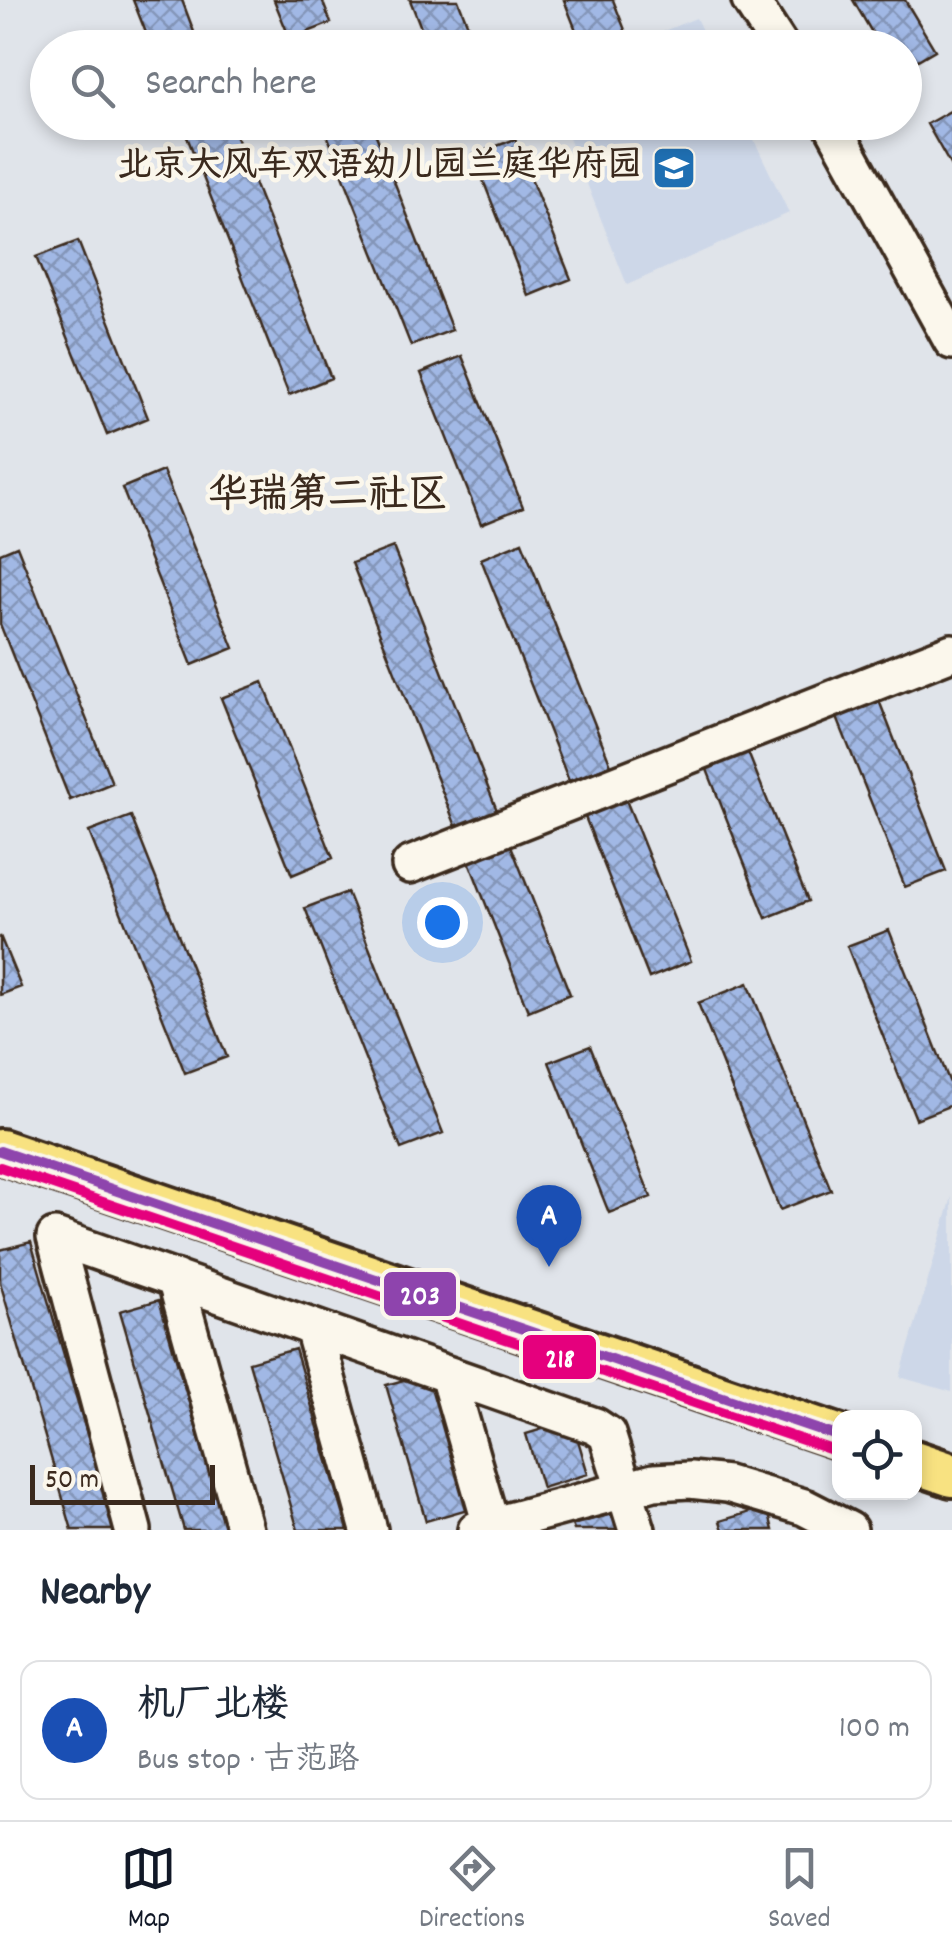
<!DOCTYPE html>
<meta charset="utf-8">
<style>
:root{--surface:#fff;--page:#f2f2f3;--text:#1f2937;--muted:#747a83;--line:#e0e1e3;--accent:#111827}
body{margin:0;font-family:Dekko,"LXGW WenKai TC",sans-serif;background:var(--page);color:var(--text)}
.controls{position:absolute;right:30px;bottom:30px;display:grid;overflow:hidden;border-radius:20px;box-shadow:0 5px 15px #0003}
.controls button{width:90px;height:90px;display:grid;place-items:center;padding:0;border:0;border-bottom:2px solid var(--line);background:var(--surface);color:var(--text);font:50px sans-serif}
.scale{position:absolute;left:30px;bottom:25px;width:185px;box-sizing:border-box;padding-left:10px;border:5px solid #3b2a1e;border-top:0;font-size:28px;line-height:35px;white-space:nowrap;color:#3b2a1e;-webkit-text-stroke:8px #fbf7ec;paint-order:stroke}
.you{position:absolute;left:442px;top:922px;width:35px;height:35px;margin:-25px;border:8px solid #fff;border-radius:50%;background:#1a73e8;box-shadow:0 0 0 15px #1a73e833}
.badge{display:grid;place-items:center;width:65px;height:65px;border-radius:50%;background:var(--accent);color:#fff;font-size:32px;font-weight:700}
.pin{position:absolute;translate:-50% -82px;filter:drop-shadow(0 2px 5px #0008)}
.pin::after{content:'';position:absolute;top:52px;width:35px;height:30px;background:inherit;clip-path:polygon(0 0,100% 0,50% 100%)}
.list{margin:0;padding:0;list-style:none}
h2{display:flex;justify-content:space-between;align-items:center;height:130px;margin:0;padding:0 40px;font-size:42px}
h2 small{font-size:32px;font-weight:400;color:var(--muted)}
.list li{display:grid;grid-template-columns:65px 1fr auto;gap:30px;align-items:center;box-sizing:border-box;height:140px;margin:0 20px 20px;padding:0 20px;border:2px solid var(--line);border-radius:20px}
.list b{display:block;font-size:38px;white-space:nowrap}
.list p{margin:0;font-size:32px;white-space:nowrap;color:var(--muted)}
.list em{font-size:32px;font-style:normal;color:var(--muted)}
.icon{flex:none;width:55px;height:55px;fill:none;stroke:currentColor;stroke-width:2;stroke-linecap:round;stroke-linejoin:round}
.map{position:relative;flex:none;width:952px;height:1530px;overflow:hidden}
.search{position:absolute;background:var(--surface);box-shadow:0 5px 15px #0003;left:30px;right:30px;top:30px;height:110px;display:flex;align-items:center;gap:25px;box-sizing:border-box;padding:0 35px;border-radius:55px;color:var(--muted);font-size:38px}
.sheet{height:290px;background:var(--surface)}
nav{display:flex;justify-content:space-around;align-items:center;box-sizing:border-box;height:140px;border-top:2px solid var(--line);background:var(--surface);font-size:28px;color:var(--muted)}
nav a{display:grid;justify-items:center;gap:5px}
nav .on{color:var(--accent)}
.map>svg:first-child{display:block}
</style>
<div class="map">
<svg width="952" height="1530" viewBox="0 0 952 1530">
<defs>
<pattern id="building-cross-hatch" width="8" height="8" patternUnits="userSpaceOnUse" patternTransform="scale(2.5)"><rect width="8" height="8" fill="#a1b8e5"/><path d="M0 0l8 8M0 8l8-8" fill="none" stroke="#8496b9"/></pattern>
</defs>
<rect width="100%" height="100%" fill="#e0e4ea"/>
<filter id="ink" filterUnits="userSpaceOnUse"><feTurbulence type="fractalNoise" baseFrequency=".01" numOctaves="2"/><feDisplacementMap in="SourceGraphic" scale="20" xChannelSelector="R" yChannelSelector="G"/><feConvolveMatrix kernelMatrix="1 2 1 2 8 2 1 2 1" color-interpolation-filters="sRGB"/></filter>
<g filter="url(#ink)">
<path fill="#cdd7e8" d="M696 18 710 47H624Z
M563 123H746L789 213 627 285Z
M952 1197V1392L900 1377Z"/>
<path fill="url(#building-cross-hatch)" stroke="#3b2a1e" stroke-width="2.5" d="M133 0H182L200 48H152Z
M274 0H322L331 23 290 39Z
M410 0H458L477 48H429Z
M564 0H613L627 35 596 48H583Z
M853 0H905L935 50 904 68V48H881Z
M952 110V168L927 124Z
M230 122 331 378 289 395 182 124Z
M322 122H371L452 330 411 346Z
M515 139 571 279 529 296 473 155Z
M78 241 148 418 107 435 36 257Z
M462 356 523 507 481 524 421 373Z
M163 471 234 648 192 665 122 488Z
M522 542 611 765 569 781 481 559Z
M17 546 112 783 70 800 0 624V553Z
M393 547 500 818 459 834 352 563Z
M263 682 333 858 292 875 221 698Z
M878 698 946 871 905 887 836 715Z
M747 750 808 901 766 918 706 767Z
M624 795 691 961 649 978 583 812Z
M131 816 227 1057 185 1073 89 832Z
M510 843 570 994 528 1011 468 859Z
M347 892 443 1133 401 1149 305 908Z
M889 930 952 1088V1105L916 1119 847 946Z
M0 936 21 987 0 995Z
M748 983 831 1190 780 1210 698 1003Z
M590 1046 651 1197 609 1213 549 1062Z
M31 1242 115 1530H72L0 1282V1250Z
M159 1300 226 1530H184L120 1311Z
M295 1349 348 1530H298L249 1362Z
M428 1373 468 1509 426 1521 386 1385Z
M572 1420 588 1474 542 1488 526 1434Z
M767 1507 773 1530H723L720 1521Z
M619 1512 624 1530H574L572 1525Z"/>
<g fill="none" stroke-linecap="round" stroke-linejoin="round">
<defs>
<path id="minor" d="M750 0 781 48
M831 122 952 341
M410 865 952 652
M55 1237 595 1426 607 1434 637 1530
M55 1237 133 1530
M175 1278 245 1530
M313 1328 369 1530
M448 1375 491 1525
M476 1530 654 1482 690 1480 727 1484 804 1507 849 1530"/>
<path id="major" d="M0 1151 840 1437
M914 1462 952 1475"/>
</defs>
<use href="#minor" stroke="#3b2a1e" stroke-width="42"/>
<use href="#major" stroke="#3b2a1e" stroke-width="50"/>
<use href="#minor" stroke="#fbf7ec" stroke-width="35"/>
<use href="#major" stroke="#f8e281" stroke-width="42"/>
<defs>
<path id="bus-1" d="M0 1151 840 1437"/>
<path id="bus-2" d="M0 1167 835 1451"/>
</defs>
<use href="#bus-1" stroke="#fbf7ec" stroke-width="18"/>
<use href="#bus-2" stroke="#fbf7ec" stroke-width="18"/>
<use href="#bus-1" stroke="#8e44ad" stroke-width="10"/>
<use href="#bus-2" stroke="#e5007d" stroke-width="10"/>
</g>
</g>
<defs>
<symbol id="school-square" viewBox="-11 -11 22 22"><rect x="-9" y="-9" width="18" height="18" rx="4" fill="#1f6fb2" stroke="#fbf7ec"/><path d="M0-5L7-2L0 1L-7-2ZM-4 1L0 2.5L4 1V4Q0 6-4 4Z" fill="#fff"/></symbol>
</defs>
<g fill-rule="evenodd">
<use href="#school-square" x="649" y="143" width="50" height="50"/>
</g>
<g text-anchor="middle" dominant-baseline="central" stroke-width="9" stroke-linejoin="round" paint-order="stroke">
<g font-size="35" font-weight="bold" fill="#3b2a1e" stroke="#fbf7ec" text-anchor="end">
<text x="642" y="168">北京大风车双语幼儿园兰庭华府园</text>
</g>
<g font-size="40" font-weight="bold" fill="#3b2a1e" stroke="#fbf7ec">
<text x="328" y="498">华瑞第二社区</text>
</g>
</g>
<g stroke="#fbf7ec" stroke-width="4">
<rect x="382" y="1270" width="76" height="48" rx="10" fill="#8e44ad"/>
<rect x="521" y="1333" width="77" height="48" rx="10" fill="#e5007d"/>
</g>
<g font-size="28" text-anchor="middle" font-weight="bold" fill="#fff">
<text x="420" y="1304">203</text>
<text x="560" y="1367">218</text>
</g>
</svg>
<div class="controls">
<button><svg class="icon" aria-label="locate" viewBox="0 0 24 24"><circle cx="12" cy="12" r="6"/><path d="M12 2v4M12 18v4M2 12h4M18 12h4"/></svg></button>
</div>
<div class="scale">50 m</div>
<div class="you"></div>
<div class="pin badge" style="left:549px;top:1267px;background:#1a4fb4">A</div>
<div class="search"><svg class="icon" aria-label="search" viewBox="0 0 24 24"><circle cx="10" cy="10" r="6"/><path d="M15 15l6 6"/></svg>Search here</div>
</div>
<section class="sheet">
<h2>Nearby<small></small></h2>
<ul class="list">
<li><span class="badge" style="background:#1a4fb4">A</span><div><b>机厂北楼</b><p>Bus stop · 古范路</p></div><em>100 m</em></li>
</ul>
</section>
<nav>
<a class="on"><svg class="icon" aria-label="map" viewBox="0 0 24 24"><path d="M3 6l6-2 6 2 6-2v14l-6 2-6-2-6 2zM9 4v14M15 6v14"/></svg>Map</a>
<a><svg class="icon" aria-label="directions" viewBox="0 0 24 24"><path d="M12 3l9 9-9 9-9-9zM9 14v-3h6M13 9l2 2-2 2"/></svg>Directions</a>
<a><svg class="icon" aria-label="saved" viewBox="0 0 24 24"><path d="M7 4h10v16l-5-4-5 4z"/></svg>Saved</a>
</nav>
